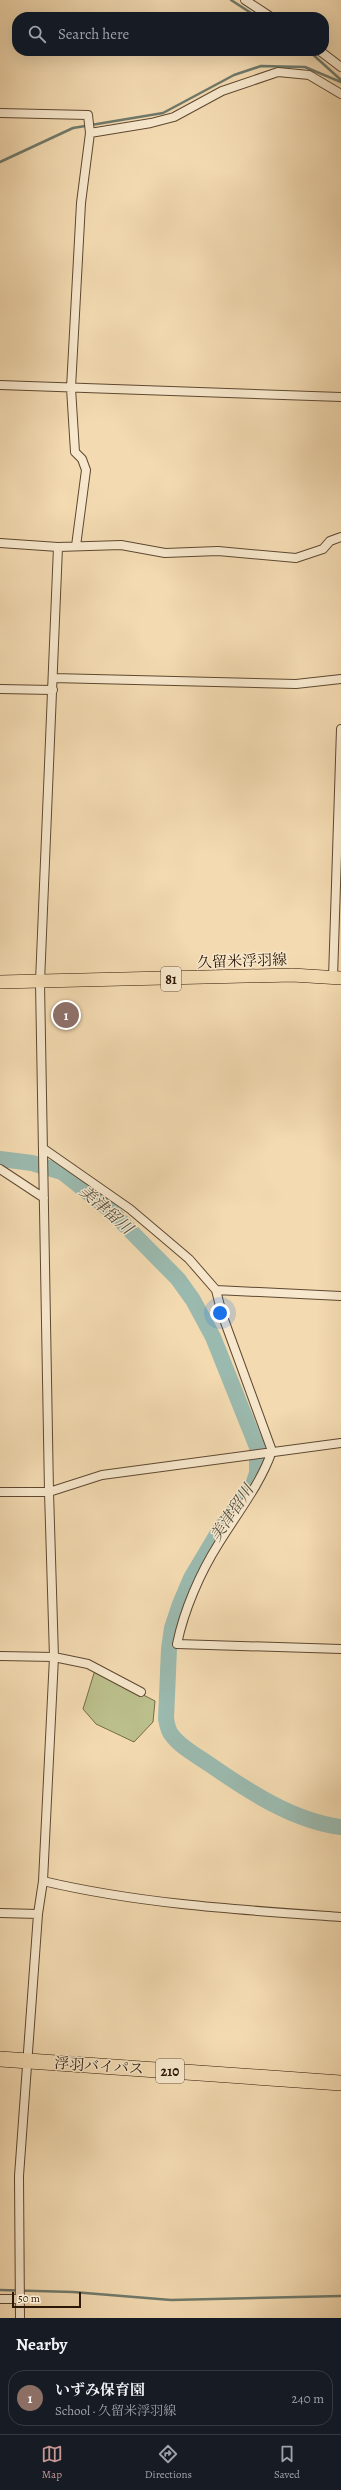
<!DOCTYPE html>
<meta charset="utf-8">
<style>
:root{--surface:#171b24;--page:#20242c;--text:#f1f3f6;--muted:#9ea1a6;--line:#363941;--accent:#c59692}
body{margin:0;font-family:Alegreya,"Noto Serif JP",serif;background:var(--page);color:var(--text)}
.scale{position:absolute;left:12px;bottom:10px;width:69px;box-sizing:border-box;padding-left:4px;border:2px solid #2c1705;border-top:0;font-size:11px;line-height:14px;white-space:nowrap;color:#2c1705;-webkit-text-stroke:3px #f7e7cc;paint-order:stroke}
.you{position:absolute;left:220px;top:1313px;width:14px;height:14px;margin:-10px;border:3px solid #fff;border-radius:50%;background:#1a73e8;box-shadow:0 0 0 6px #1a73e833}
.badge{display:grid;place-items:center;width:26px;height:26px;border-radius:50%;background:var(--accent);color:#fff;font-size:13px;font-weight:700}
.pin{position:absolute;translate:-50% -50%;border:2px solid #fff;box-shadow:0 1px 4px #0006}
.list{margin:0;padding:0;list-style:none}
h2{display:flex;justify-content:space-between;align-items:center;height:52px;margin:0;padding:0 16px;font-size:17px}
h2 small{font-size:13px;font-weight:400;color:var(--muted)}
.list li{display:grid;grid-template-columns:26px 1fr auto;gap:12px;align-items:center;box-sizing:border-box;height:56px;margin:0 8px 8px;padding:0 8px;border:1px solid var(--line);border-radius:16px}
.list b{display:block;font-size:15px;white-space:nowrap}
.list p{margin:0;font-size:13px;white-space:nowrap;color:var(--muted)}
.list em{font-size:13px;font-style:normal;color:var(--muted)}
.icon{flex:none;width:22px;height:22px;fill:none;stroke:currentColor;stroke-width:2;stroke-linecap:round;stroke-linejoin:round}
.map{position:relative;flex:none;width:341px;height:2318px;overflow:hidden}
.search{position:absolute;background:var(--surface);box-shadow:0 4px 16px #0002;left:12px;right:12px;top:12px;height:44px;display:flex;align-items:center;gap:10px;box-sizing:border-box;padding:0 14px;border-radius:16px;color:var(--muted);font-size:15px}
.sheet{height:116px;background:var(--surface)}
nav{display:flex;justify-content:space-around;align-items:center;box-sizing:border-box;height:56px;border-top:1px solid var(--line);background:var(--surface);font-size:11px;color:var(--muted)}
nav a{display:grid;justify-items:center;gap:2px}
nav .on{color:var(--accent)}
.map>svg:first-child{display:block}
</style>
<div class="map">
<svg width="341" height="2318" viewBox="0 0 341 2318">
<rect width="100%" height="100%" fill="#f3dab1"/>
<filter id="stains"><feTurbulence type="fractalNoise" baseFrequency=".005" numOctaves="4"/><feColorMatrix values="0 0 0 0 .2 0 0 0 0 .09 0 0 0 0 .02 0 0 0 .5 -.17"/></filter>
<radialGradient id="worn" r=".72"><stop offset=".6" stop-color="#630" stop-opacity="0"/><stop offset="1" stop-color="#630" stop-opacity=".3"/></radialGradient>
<path fill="#bbbf8b" stroke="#746b48" d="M95 1670 155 1701 153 1722 134 1742 96 1724 83 1709Z"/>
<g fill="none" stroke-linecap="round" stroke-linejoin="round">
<path stroke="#6f796b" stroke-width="2.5" d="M231 0 257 17
M309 51 341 80
M0 162 73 128 163 113 234 75 261 66 305 67 341 82
M0 2290 73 2292 171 2300 341 2296"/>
<path stroke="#9bbaaf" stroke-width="16" d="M0 1159 32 1163 62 1172 110 1210 178 1279 193 1300 213 1337 257 1447V1473L253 1485 219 1531 191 1578 180 1604 172 1628 169 1649 166 1719C167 1724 168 1730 171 1734 180 1747 196 1755 209 1764 248 1791 293 1821 341 1827"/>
<defs>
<path id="street" d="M245 0 271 17
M320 51 341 67
M0 113 88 115 90 133 81 203 71 388 75 452 82 459 86 470 76 546
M90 133 151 123 174 117 222 91 278 72 309 75 341 94
M0 385 341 397
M0 543 58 547 121 545 165 553 218 551 296 558 323 549 330 541 341 537
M53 678 296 684 341 679
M0 689 53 690
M333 978 341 729
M44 1149 130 1209 169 1242 189 1259 216 1290 222 1314 272 1451C260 1485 238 1512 219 1543 200 1573 184 1610 177 1644L341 1649
M0 1169 44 1198
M216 1290 341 1296
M0 1492H49L102 1475 341 1443
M0 1656 54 1657 88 1664 141 1692
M43 1881C140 1904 241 1910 341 1917
M0 1913 38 1914
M0 2299H20
M20 2318 19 2176 38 1914 43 1881 54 1657 49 1492 40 982 58 547"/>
<path id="primary" d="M0 982 292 975 341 978"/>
<path id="highway" d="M0 2059 341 2083"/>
</defs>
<use href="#street" stroke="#5e4830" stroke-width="10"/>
<use href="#primary" stroke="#2c1705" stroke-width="14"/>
<use href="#highway" stroke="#2c1705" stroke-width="16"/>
<use href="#street" stroke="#f7e7cc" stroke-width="8"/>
<use href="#primary" stroke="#f3dab1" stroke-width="13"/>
<use href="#highway" stroke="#f3dab1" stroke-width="15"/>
</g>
<g text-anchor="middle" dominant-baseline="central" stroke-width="3" stroke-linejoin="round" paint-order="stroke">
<g fill="#f7e7cc" stroke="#695541" stroke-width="1">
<rect x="161" y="967" width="20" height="24" rx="3"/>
<rect x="156" y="2059" width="28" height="24" rx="3"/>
</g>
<g font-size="14" font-weight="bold" fill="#2c1705">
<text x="171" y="979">81</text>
<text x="170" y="2071">210</text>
</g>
<g font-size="15" fill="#2c1705" stroke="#f7e7cc">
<text transform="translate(242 961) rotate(-2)">久留米浮羽線</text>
<text transform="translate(99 2066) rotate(4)">浮羽バイパス</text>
</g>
<g font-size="16" font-style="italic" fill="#535040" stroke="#f7e7cc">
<text transform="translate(106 1210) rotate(41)">美津留川</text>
<text transform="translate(232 1513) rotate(-56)">美津留川</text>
</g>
</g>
<rect width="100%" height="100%" filter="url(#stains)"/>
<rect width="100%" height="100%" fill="url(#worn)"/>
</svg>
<div class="scale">50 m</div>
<div class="you"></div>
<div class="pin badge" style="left:66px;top:1015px;background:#8d6e63">1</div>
<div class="search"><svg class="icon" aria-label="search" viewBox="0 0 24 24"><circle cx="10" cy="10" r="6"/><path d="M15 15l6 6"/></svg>Search here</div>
</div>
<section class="sheet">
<h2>Nearby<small></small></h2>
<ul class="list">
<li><span class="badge" style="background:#8d6e63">1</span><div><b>いずみ保育園</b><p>School · 久留米浮羽線</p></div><em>240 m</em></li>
</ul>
</section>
<nav>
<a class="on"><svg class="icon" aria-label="map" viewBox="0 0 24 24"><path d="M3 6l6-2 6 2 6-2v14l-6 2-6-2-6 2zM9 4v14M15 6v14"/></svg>Map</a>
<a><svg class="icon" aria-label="directions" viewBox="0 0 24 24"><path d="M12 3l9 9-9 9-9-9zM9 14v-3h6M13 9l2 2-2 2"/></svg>Directions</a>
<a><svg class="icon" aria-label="saved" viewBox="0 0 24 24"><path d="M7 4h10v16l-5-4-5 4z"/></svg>Saved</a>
</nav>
